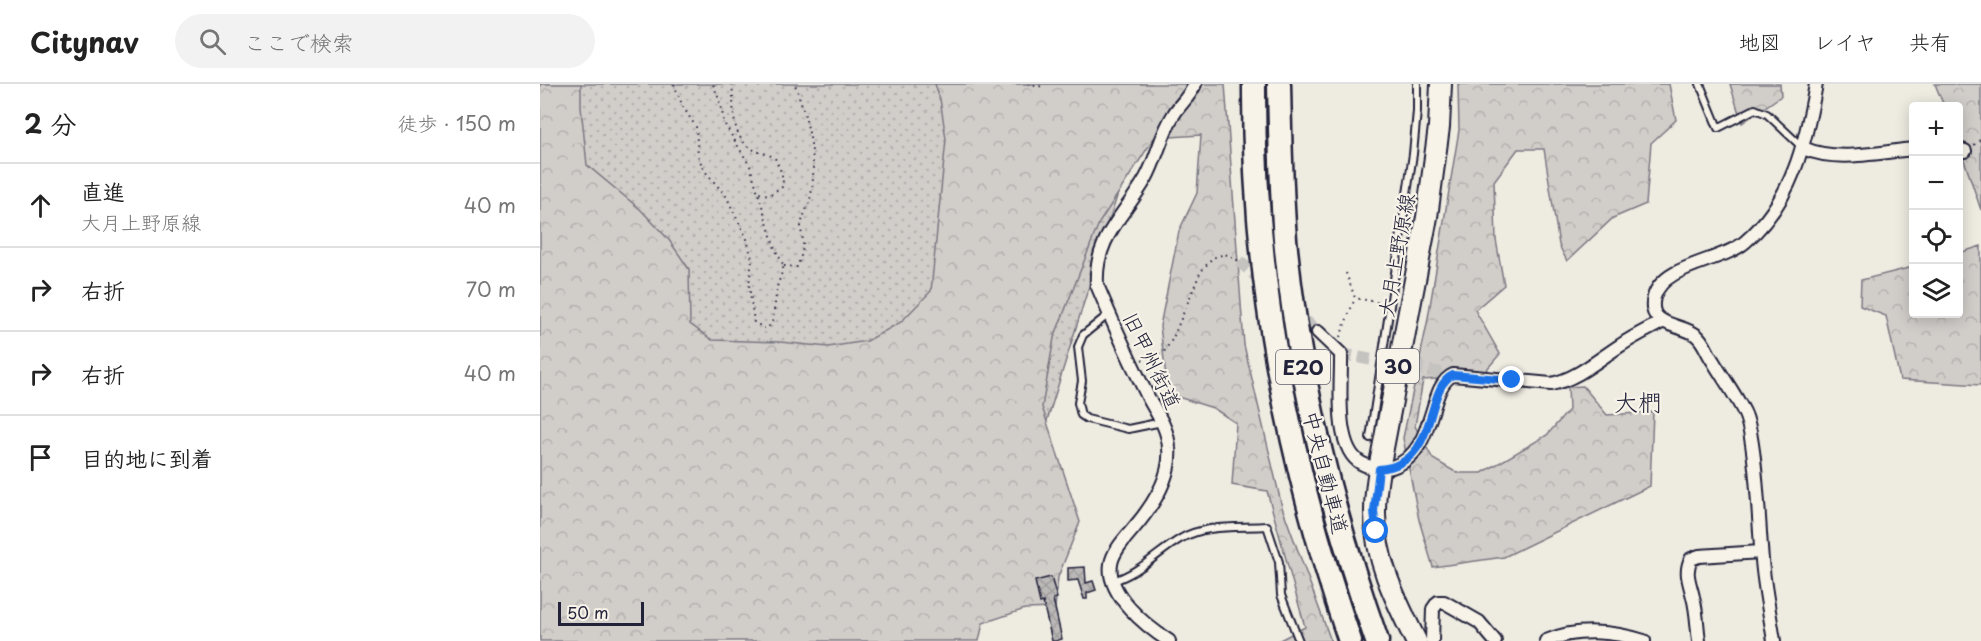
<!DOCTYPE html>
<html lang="ja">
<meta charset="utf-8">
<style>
:root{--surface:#fff;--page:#f2f2f2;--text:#222;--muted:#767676;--line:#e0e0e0}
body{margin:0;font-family:"Playpen Sans","Klee One",sans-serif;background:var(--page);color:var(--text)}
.controls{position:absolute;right:18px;top:18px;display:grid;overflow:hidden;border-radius:6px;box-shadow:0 3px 15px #0003}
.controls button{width:54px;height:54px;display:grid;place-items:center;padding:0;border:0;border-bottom:2px solid var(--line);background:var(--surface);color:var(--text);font:30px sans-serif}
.scale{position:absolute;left:18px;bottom:15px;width:86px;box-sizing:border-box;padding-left:6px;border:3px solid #22223b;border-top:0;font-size:16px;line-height:21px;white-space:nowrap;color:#22223b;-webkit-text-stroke:4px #f7f3e8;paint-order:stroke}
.stop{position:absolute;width:18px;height:18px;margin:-14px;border:4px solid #1a73e8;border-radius:50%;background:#fff}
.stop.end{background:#1a73e8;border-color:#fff;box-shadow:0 2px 6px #0008}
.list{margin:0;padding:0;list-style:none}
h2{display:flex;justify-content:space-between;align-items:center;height:78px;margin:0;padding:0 24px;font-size:26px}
h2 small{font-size:20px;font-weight:400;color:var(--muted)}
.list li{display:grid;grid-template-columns:39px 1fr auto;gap:18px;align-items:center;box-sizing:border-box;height:84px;padding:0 24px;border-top:2px solid var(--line)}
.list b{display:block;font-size:22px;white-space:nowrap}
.list p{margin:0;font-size:20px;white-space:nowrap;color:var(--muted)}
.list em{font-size:20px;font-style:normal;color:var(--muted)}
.icon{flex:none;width:33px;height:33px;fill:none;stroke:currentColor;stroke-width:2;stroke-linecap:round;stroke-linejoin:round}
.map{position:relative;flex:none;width:1441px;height:557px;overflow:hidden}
header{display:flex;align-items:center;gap:36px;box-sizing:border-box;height:84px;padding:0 30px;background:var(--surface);border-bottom:2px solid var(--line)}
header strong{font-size:28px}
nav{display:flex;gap:33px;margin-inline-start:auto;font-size:21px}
.search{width:420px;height:54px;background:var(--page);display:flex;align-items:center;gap:15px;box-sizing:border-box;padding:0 21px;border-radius:33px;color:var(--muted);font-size:22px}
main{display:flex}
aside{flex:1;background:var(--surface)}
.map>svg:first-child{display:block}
</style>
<header>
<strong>Citynav</strong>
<div class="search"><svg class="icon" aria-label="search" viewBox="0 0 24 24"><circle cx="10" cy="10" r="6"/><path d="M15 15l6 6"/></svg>ここで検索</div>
<nav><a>地図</a><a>レイヤ</a><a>共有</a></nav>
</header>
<main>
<aside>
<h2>2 分<small>徒歩 · 150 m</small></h2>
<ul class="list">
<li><svg class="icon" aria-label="ahead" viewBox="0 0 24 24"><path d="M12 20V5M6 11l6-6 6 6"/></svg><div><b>直進</b><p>大月上野原線</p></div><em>40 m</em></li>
<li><svg class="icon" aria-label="right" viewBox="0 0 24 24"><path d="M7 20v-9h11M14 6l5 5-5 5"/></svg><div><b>右折</b></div><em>70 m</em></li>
<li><svg class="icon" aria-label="right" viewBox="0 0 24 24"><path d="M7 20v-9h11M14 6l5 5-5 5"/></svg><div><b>右折</b></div><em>40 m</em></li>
<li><svg class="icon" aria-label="arrive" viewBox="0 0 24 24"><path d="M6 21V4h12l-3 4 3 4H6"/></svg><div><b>目的地に到着</b></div></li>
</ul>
</aside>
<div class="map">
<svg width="1441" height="557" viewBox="0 0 1441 557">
<defs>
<pattern id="grass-dots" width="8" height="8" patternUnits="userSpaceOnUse" patternTransform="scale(1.5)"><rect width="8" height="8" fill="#d1cdc9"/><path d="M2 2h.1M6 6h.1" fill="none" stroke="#b3b0ae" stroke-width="1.8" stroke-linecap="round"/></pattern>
<pattern id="forest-crowns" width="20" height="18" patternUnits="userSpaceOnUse" patternTransform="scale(1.5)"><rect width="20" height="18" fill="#d1cdc9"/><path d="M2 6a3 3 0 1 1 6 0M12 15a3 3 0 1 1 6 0" fill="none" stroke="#b3b0ae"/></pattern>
<pattern id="building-cross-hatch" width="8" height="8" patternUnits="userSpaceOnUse" patternTransform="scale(1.5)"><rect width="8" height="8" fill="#bbb8b7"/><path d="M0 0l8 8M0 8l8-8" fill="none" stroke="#a09e9e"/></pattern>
</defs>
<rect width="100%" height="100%" fill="#eeebe1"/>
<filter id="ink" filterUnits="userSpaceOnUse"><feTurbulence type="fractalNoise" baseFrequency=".0167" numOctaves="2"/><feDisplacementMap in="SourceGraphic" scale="12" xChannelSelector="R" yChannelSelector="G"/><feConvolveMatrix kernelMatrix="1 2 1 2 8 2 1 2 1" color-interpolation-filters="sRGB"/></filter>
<g filter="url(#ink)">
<path fill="url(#grass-dots)" stroke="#7a7882" stroke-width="1.5" d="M0 0H612L477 433 144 364Z"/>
<path fill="url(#forest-crowns)" stroke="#7a7882" stroke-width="1.5" d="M0 0H41V23L47 81 101 126 129 156 149 185 150 240 172 256 240 258 288 263 327 257 361 238 391 207 406 55 400 15 395 0H685L704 261 742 423 791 557H738L765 543 727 407 692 401 696 339 673 324 628 310 620 242 639 147 657 109 661 51 614 54 559 139 514 254 502 323 540 438 518 493 515 524 485 525 443 539 439 557H0Z
M918 0H1129L1136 36 1111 59 1106 120 1073 134 1027 177 1019 161 1004 65H978L954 97 956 156 964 201 935 226 960 270 941 292 883 296 875 342 893 375 917 389H942L1007 351 1029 326 1028 303 1043 302 1067 331 1113 328 1110 402 964 473 893 483 879 436 863 354 887 240 919 46Z
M1190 0H1240L1241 12 1202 39Z
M1395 0H1441V126L1419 61 1418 22H1404Z
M1441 162V301L1360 296 1346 232 1320 222 1321 196 1373 183 1374 230H1418L1419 169Z"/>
<path fill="url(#building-cross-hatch)" stroke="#22223b" stroke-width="1.5" d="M545 483 546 499 553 497 556 506 547 509V515H544L538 496 528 497V484Z
M511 493 517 514 513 515 522 555 515 557H512L503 518 500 519 495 497Z"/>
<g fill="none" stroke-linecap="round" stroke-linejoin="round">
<path stroke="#c5c3c0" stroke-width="12" stroke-dasharray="12 6" stroke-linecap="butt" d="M699 177 778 248
M801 270 913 291"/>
<defs>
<path id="service" d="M1160 0 1178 44 1215 25 1227 30 1263 64
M569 230 543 251 538 263 542 297 538 319 541 331 547 335 588 345 622 338
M830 354 873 70 877 27V0
M573 497C599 489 617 469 640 455 665 440 699 444 727 442L739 478 741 511 759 557"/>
<path id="minor" d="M1263 64C1297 79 1338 68 1374 65
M1418 65 1425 67
M778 248 801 270C802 298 793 363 821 379 830 384 842 386 852 383 897 369 887 302 913 291L1011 300C1037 295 1059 275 1081 261 1094 252 1109 245 1122 238
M629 557C607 543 566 510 571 480 573 467 585 455 593 445 612 423 632 394 629 364 628 344 617 330 608 313 590 277 573 239 557 201 554 154 585 131 606 94 617 74 621 50 634 30 640 20 651 11 655 0
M892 557 893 525 898 518H904L939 538 955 557
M1006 557C1036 544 1073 547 1104 557
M1159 557C1157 543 1157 527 1153 513 1150 499 1144 489 1151 475L1159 472 1221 468
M1234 557C1230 530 1224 503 1222 476 1219 440 1218 404 1213 367 1211 354 1210 340 1204 328 1195 310 1183 294 1173 277 1167 269 1164 257 1156 251 1140 239 1106 243 1114 213 1123 180 1182 178 1205 158 1252 118 1266 58 1276 0"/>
<path id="primary" d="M876 557C855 515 834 474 835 426 835 412 837 398 839 385L887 133 899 43 901 0"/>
<path id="motorway" d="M714 0C713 194 747 374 810 557
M739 0C740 51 741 103 745 155 758 292 791 427 837 557"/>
</defs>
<use href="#service" stroke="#22223b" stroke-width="10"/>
<use href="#minor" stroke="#22223b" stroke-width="16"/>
<use href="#primary" stroke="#22223b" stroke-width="24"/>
<use href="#motorway" stroke="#22223b" stroke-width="27"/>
<path stroke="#22223b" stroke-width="2" stroke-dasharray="1.5 4.5" stroke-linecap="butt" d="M134 0 143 23 156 43 158 72 164 86 186 112 207 155 212 175 209 201 214 238 224 244H228L233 236 237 203 244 182 235 165 210 82 184 39 181 21 173 0
M192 0C195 21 189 48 209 63 217 69 227 69 235 74 239 84 245 92 242 103L229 111 219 109
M488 0 499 3 504 0
M1434 61 1441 55
M244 182 257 183C260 175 264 166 263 156 262 151 261 147 261 142 263 131 269 121 271 111 278 74 267 35 255 0
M806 189 815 214 842 219
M800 253 815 214
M602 276 624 268 633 254 660 189 672 174 685 170 699 177"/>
<use href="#service" stroke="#f7f3e8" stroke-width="6"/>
<use href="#minor" stroke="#f7f3e8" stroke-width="12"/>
<use href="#primary" stroke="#f7f3e8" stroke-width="20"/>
<use href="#motorway" stroke="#f7f3e8" stroke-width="22"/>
</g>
</g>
<g fill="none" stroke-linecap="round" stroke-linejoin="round" filter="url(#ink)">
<path stroke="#1a73e8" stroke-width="8" d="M836 447 834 427 839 385C901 380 883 304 913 291L972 296"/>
</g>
<g text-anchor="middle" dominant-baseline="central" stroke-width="4.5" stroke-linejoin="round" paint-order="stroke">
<g fill="#f7f3e8" stroke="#62616f" stroke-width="1.5">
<rect x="837" y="265" width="42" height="34" rx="4.5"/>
<rect x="736" y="266" width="54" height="34" rx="4.5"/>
</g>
<g font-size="20" font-weight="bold" fill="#22223b">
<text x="858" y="282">30</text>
<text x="763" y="283">E20</text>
</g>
<g font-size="21" fill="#22223b" stroke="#f7f3e8">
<text transform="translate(855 171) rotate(-80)">大月上野原線</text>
<text transform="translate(613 276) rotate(64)">旧甲州街道</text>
<text transform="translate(787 388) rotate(76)">中央自動車道</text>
</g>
<g font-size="24" fill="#22223b" stroke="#f7f3e8">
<text x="1098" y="317">大椚</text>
</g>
</g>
</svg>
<div class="controls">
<button>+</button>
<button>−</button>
<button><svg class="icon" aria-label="locate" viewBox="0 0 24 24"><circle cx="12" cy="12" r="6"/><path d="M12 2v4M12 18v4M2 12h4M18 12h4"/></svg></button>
<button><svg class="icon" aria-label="layers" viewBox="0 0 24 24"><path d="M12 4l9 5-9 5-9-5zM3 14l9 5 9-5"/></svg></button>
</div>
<div class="scale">50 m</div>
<div class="stop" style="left:836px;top:447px"></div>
<div class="stop end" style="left:972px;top:296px"></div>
</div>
</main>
